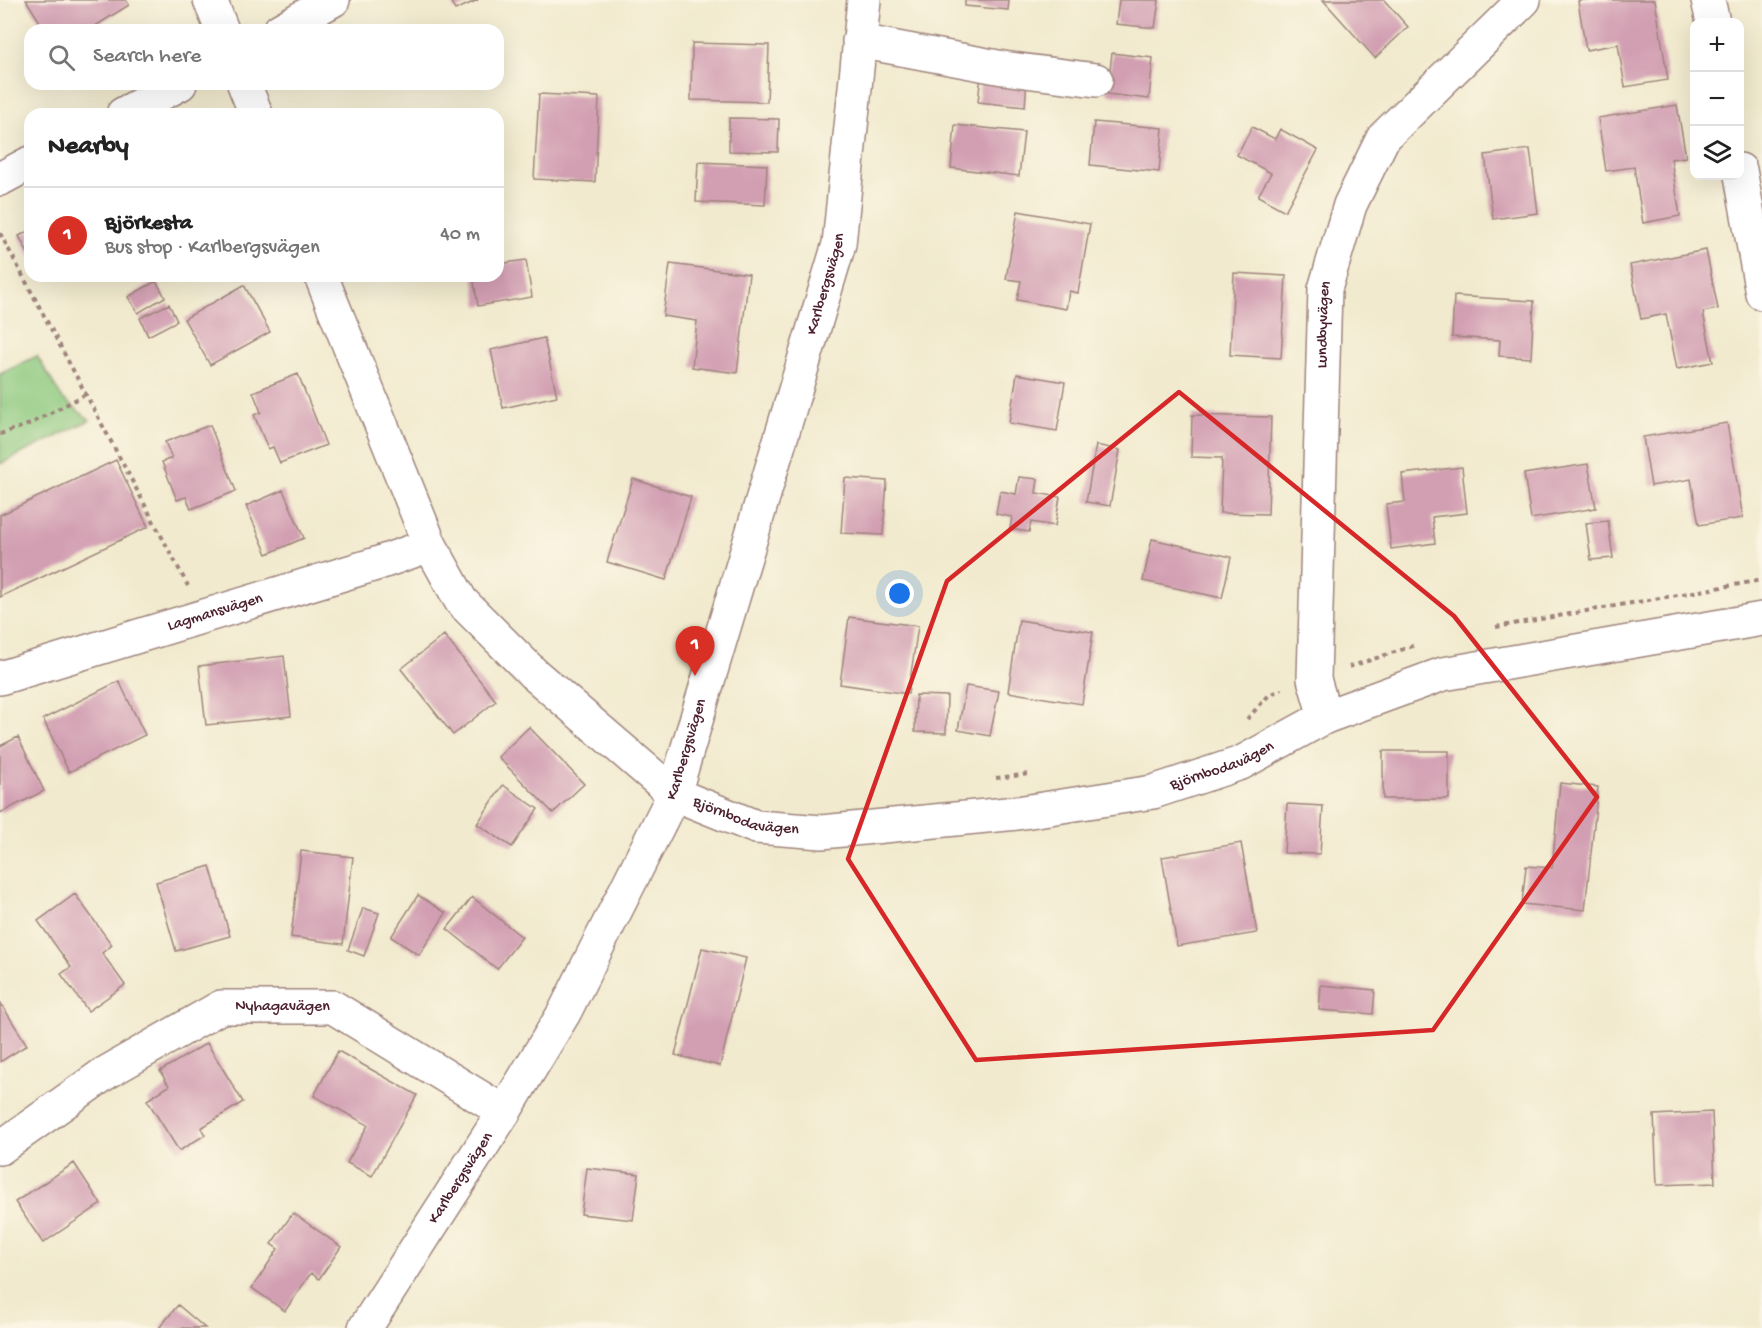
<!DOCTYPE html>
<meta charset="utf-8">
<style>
:root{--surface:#fff;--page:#f6f6f6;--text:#222;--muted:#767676;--line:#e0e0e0;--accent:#d93025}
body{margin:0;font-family:"Gochi Hand",sans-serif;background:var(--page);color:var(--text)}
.controls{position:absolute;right:18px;top:18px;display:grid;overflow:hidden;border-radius:12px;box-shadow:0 6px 24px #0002}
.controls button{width:54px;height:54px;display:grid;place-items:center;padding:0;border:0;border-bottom:2px solid var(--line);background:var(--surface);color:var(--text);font:30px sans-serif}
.you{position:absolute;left:900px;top:594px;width:21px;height:21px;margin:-15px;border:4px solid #fff;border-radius:50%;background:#1a73e8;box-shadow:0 0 0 9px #1a73e833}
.badge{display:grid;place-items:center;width:39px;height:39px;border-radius:50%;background:var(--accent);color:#fff;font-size:20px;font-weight:700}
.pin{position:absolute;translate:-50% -50px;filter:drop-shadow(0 2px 3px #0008)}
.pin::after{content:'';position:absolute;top:32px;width:21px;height:18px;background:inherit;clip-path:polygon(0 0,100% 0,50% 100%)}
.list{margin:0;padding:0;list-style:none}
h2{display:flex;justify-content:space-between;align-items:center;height:78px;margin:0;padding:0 24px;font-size:26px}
h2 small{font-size:20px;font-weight:400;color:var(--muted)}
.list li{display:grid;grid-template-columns:39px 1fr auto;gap:18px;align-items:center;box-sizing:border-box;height:96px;padding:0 24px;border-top:2px solid var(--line)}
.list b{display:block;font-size:22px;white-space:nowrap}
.list p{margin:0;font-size:20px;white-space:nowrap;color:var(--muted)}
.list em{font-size:20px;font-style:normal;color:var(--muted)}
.icon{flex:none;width:33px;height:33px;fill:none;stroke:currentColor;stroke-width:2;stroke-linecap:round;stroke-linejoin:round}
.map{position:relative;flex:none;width:1762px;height:1328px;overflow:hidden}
.search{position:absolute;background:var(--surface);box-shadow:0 6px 24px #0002;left:24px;top:24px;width:480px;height:66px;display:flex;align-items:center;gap:15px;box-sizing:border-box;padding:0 21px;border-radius:18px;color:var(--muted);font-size:22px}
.panel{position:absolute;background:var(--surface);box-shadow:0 6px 24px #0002;left:24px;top:108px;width:480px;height:174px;border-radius:18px}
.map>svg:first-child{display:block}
</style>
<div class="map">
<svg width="1762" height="1328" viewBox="0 0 1762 1328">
<rect width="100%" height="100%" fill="#fcf5e5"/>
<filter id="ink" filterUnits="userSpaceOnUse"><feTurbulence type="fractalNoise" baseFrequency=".0167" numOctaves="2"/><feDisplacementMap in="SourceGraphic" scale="12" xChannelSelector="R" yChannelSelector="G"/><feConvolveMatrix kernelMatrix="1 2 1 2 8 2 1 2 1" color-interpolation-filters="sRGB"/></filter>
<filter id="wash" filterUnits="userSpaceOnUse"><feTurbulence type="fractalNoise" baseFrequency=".008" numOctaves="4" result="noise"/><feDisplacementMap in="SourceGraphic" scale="24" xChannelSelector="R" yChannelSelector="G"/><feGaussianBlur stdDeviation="1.35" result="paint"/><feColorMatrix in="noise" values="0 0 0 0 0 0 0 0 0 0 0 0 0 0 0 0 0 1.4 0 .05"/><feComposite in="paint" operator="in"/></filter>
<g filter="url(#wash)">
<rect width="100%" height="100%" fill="#f1eace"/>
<path fill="#8dc97f" stroke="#6c7455" stroke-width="1.5" d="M37 356 62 398 90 420 0 464V374Z"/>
<g id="blocks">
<path fill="#d29fb2" d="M26 0H126L129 5 89 30H45Z
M450 0H478L455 10Z
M965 0H1009L1008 10 965 6Z
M1119 0H1159L1155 28 1116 24Z
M1323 0H1384L1408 27 1375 58Z
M1585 0H1655L1668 80 1625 87 1618 44 1586 50 1578 1Z
M692 43 769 45 767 102 691 100Z
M1112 53 1153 58 1149 99 1107 94Z
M981 75 1027 80 1025 107 978 102Z
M539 94 599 97 595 182 534 179Z
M1677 105 1686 157 1671 159 1680 216 1643 223 1634 167 1606 171 1598 118Z
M729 118 779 119 778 152 729 151Z
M1094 122 1163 128 1159 172 1090 165Z
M955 125 1024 132 1019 176 951 168Z
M1252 127 1275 139 1280 129 1318 150 1285 211 1258 196 1271 173 1237 155Z
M1530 149 1538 213 1493 219 1485 155Z
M698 162 767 165 765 205 696 202Z
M1018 211 1090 224 1078 293 1069 291 1066 309 1017 300 1021 281 1006 279Z
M30 230V257L19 236Z
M1706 250 1718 309 1703 312 1713 362 1677 369 1666 314 1641 319 1630 265Z
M526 260 532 297 478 306 473 276H498V264Z
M670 264 749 274 737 373 692 367 697 321 663 316Z
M1234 273 1286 276 1281 358 1230 355Z
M156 281 165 297 138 313 128 297Z
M244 285 270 332 210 365 184 319Z
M1454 296 1534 301 1531 358 1499 356 1500 340 1452 337Z
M169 304 177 321 148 336 140 318Z
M544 338 557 396 503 408 491 350Z
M298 374 326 445 280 463 273 447 268 449 254 415 261 412 253 392Z
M1017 374 1065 382 1057 431 1009 423Z
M1192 415 1271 417 1268 514 1220 513 1222 458 1191 457Z
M1727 423 1743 518 1699 525 1691 479 1651 486 1643 437Z
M210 425 236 491 191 509 186 497 177 500 162 462 172 458 165 442Z
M1096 445 1120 450 1110 506 1086 502Z
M116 460 148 527 0 597V515Z
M1588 464 1596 508 1531 519 1524 474Z
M1462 467 1467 513 1432 517 1435 543 1391 549 1386 504 1405 502 1402 474Z
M1019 477 1038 479 1036 493 1060 497 1055 526 1031 522 1029 532 1010 529 1012 517 996 514 1000 491 1016 494Z
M845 478 887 481 883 535 841 533Z
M633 479 691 497 666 580 607 562Z
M283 490 304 538 267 554 246 506Z
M1608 521 1613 558 1591 560 1586 523Z
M1152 539 1231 557 1222 598 1143 581Z
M849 617 918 626 908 694 840 684Z
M1019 620 1093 632 1082 704 1008 692Z
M444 635 496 701 453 735 401 669Z
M284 656 291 716 206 725 199 666Z
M119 681 145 735 69 772 43 719Z
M966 686 999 691 990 736 958 730Z
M916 695 947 696 946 733 915 732Z
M529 727 584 784 553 813 498 757Z
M18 737 44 791 0 813V746Z
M1383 751H1449V799H1383Z
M1560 783 1598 787 1585 910 1522 904 1526 866 1552 868Z
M503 785 538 809 512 847 477 824Z
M1287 804 1323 806 1320 854 1284 853Z
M1241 843 1257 933 1177 946 1162 857Z
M301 851 353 857 343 944 291 937Z
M210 866 230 936 176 951 156 882Z
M75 894 112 945 102 953 125 985 88 1011 61 974 71 967 38 921Z
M418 895 446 913 419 955 391 937Z
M472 897 522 937 497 969 447 929Z
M363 908 379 913 364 956 348 950Z
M702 948 746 958 720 1066 675 1055Z
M1321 985 1375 990 1373 1014 1319 1010Z
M0 1002 27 1045 0 1062Z
M207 1043 243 1102 201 1128 205 1135 179 1151 147 1100 169 1086 160 1071Z
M338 1051 417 1095 372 1176 347 1163 368 1125 314 1096Z
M1712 1112 1715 1183 1657 1185 1654 1115Z
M74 1163 101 1204 43 1243 15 1202Z
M587 1168 639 1174 633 1220 581 1214Z
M293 1213 341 1247 319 1279 311 1273 285 1311 252 1288 278 1249 271 1244Z
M178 1305 205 1328H159Z"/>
</g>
</g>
<g filter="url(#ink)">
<use href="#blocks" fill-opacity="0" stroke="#9e847c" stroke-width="1.5"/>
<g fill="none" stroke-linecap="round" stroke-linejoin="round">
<defs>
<g id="minor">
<path d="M210 0 222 30"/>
<path d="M1708 0 1713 22"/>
<path d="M280 30 333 0"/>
<path d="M859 41 1003 68 1096 80"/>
<path d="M244 84 256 114"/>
<path d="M123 114 180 84"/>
<path d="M1740 170 1762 293"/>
<path d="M0 179 30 163"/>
<path id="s1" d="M321 276 430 545 461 601 533 673 674 794 756 827 822 832 1017 813 1153 792 1241 763 1325 717 1443 674 1762 619"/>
<path id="s2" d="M0 678 376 564 430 545"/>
<path id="s3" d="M1325 717 1314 679 1325 289 1350 205 1383 138 1524 0"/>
<path id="s4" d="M0 1148 104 1074 221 1007H333L504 1112"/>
<path id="s5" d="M365 1328 504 1112 564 1013 674 794 839 244 864 0"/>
</g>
</defs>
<use href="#minor" stroke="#9e847c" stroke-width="36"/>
<path stroke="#9e847c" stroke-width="4" stroke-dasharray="4.5 4.5" stroke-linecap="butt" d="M0 233 188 586
M0 434 30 424 86 394
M1496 627 1762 580
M1349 667 1416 645
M1247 719 1270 694 1282 690
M996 778 1030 774"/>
<use href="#minor" stroke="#fff" stroke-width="33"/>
</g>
</g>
<path fill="none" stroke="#d62828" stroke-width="4.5" stroke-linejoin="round" d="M1179 392 1454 616 1597 797 1433 1030 976 1060 848 859 947 581Z"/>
<g text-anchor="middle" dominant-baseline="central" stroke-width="5" stroke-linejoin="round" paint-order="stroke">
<g font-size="16" fill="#4a1f2b" stroke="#fcf5e5">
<text stroke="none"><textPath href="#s5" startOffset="1150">Karlbergsvägen</textPath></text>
<text stroke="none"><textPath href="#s3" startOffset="394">Lundbyvägen</textPath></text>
<text stroke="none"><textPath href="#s2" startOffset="225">Lagmansvägen</textPath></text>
<text stroke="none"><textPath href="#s5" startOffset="664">Karlbergsvägen</textPath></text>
<text stroke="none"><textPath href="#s1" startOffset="1204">Björnbodavägen</textPath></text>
<text stroke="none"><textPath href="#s1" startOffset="718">Björnbodavägen</textPath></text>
<text stroke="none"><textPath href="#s4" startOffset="324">Nyhagavägen</textPath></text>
<text stroke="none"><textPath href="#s5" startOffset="178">Karlbergsvägen</textPath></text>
</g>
</g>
</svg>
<div class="controls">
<button>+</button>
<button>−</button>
<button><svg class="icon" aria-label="layers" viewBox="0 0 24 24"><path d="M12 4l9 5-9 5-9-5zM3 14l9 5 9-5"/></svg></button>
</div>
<div class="you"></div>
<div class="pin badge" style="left:695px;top:676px">1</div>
<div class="search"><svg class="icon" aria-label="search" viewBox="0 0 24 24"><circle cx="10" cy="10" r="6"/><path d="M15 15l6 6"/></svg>Search here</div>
<section class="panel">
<h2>Nearby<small></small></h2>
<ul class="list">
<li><span class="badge">1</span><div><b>Björkesta</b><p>Bus stop · Karlbergsvägen</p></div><em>40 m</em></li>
</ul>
</section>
</div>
